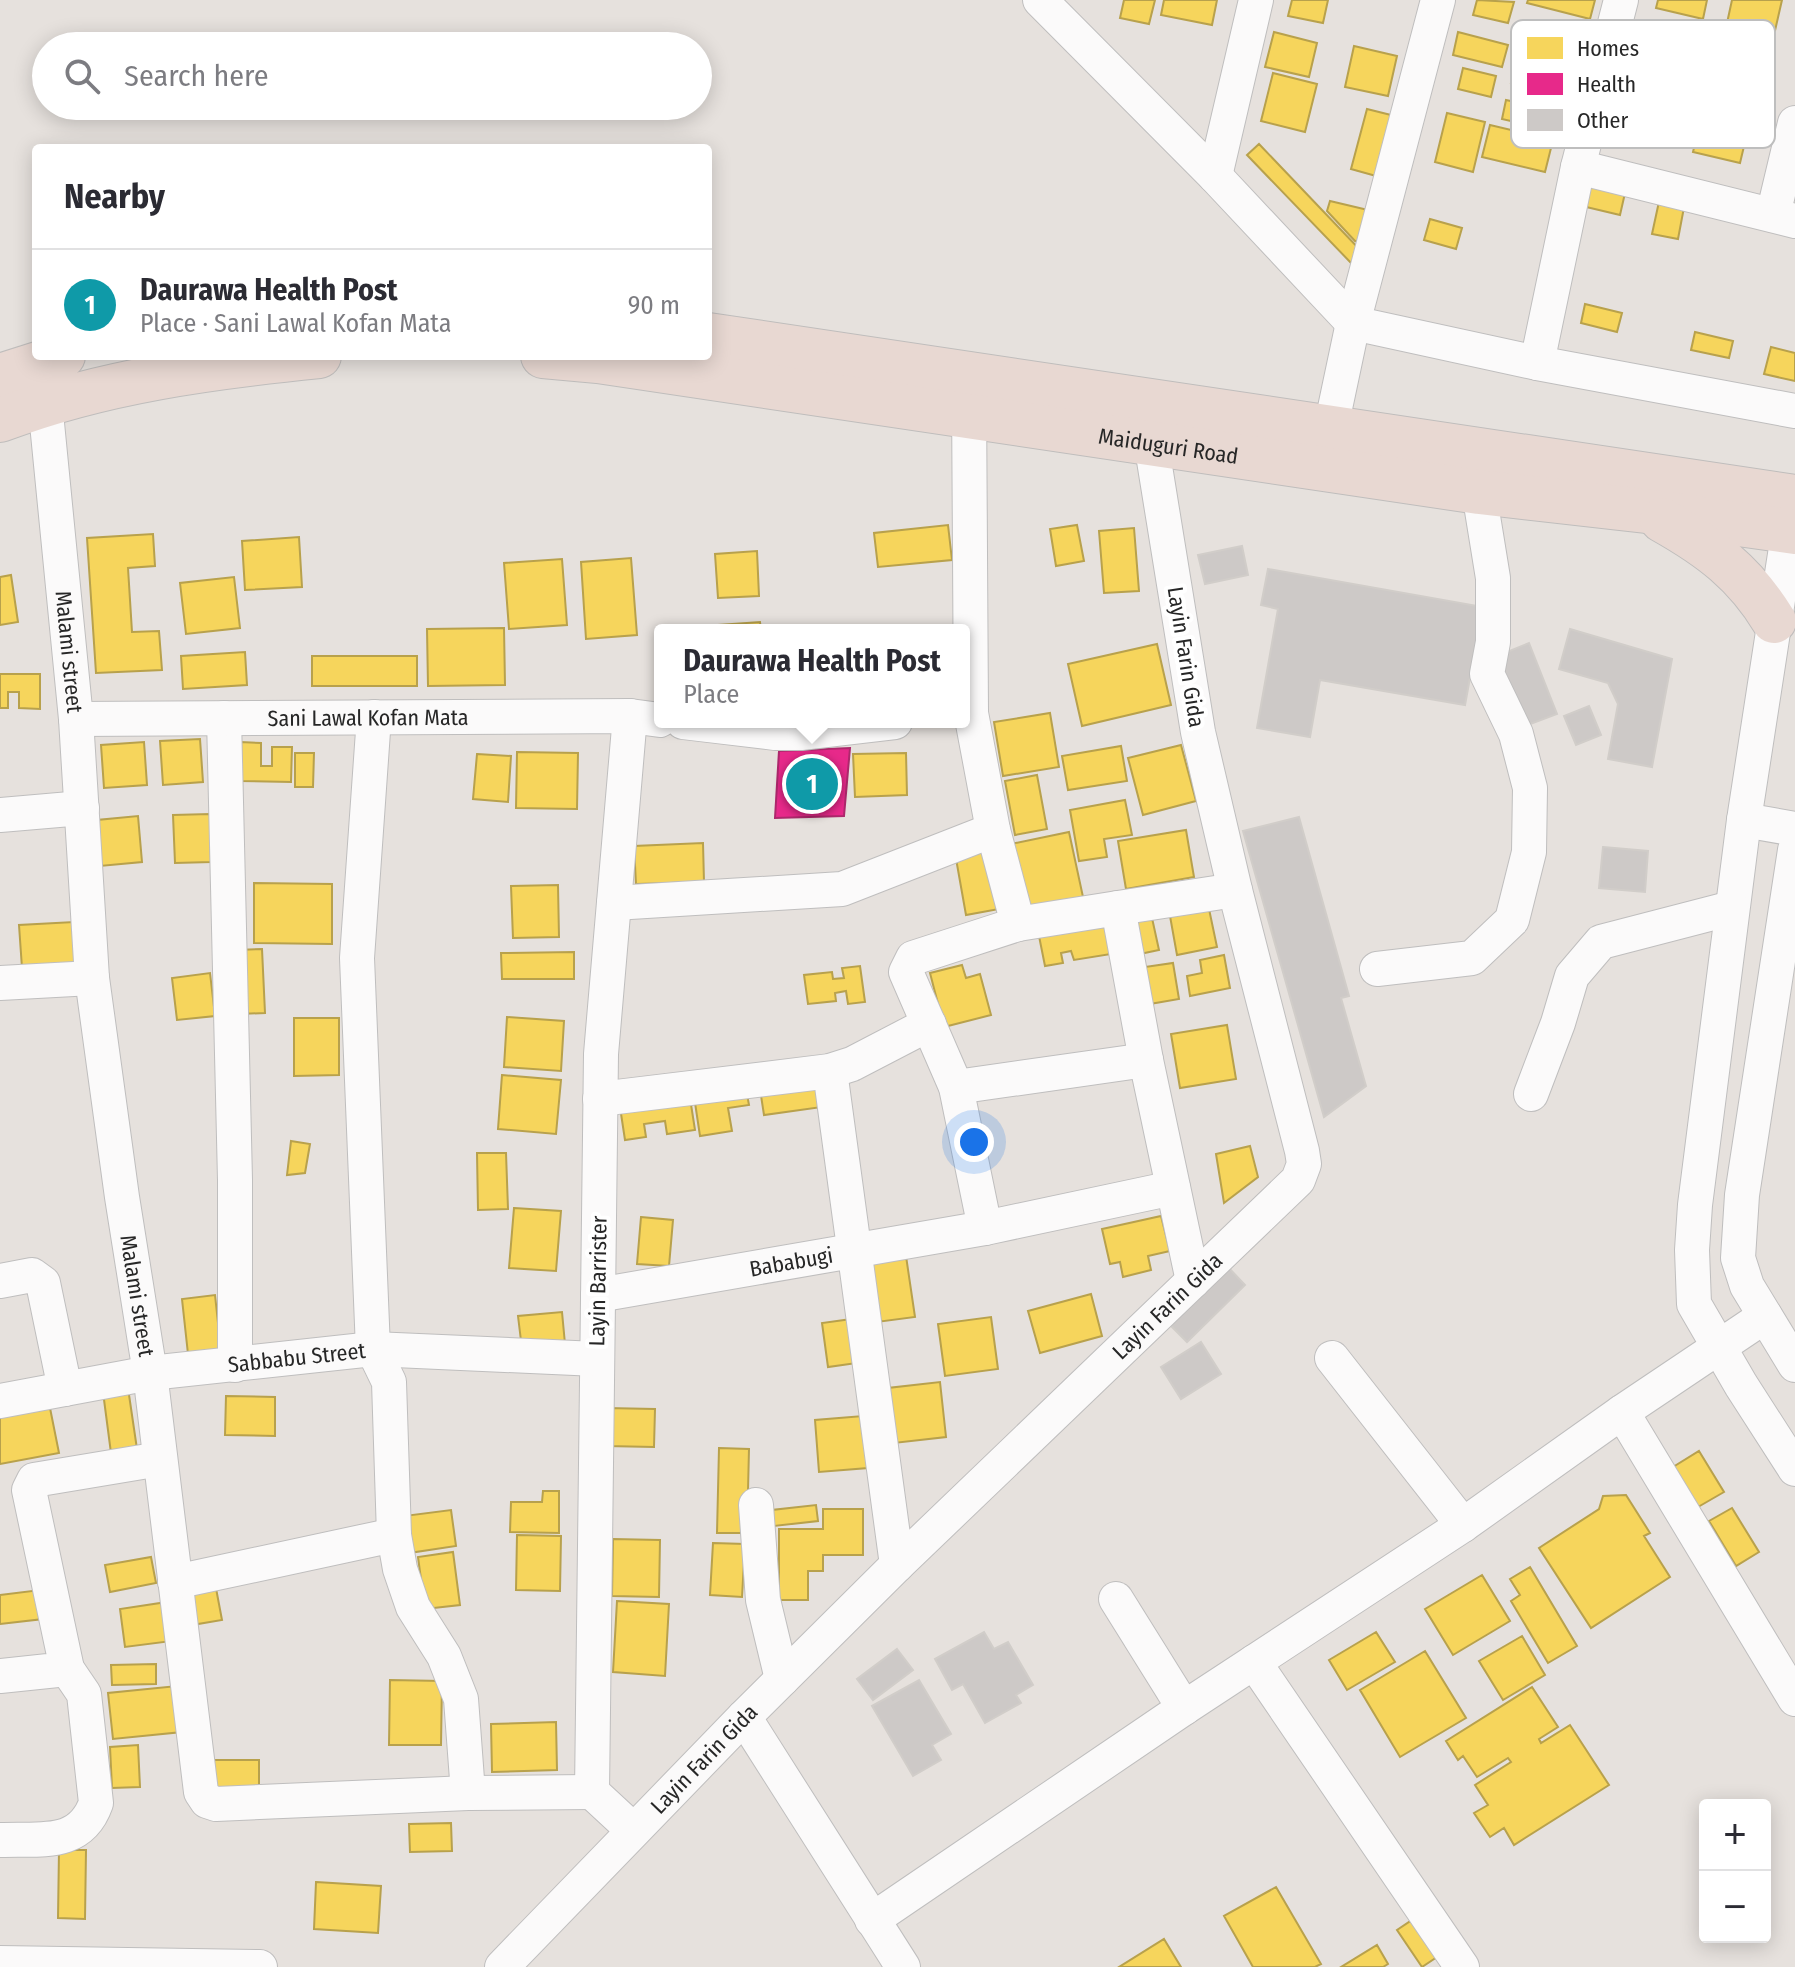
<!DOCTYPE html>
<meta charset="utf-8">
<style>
:root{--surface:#fff;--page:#f2f2f3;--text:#2b2b33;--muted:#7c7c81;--line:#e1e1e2;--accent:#ea580c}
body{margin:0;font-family:"Fira Sans Condensed",sans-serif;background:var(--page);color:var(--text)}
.controls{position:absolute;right:24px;bottom:24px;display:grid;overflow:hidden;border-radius:8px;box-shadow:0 4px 20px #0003}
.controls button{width:72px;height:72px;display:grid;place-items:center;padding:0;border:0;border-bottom:2px solid var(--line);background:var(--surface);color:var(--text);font:40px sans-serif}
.you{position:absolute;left:974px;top:1142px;width:28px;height:28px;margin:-20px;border:6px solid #fff;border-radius:50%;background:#1a73e8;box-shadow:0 0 0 12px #1a73e833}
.badge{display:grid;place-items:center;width:52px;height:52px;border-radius:50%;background:var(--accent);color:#fff;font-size:26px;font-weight:700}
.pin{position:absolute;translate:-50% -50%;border:4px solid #fff;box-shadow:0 2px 8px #0006}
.popup{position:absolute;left:654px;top:624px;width:316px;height:104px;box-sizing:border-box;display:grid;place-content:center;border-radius:8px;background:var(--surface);filter:drop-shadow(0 2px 6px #0005);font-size:26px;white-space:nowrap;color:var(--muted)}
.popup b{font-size:30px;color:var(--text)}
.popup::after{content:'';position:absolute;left:50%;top:100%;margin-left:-16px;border:16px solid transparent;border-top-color:var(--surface)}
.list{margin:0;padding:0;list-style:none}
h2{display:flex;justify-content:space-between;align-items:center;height:104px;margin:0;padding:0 32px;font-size:34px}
h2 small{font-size:26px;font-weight:400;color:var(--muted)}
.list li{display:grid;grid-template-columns:52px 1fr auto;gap:24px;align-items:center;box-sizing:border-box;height:112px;padding:0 32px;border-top:2px solid var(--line)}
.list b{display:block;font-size:30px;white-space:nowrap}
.list p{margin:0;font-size:26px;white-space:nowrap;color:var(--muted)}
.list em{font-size:26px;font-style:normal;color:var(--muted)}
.icon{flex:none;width:44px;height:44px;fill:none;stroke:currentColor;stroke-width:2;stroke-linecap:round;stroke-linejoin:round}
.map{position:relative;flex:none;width:1795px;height:1967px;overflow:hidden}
.search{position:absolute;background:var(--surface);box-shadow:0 4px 20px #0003;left:32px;top:32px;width:680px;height:88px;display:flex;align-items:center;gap:20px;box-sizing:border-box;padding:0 28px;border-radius:44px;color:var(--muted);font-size:30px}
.panel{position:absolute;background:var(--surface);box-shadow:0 4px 20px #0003;left:32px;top:144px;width:680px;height:216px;border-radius:8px}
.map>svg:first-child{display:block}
</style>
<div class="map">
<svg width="1795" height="1967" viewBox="0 0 1795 1967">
<rect width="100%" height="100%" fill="#e6e1dd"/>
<path fill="#f6d55c" stroke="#b8a14c" stroke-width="2" d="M1124 0H1155L1149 24 1120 18Z
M1164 0H1217L1212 25 1161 15Z
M1292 0H1328L1323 23 1288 16Z
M1477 0 1514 2 1508 23 1473 15Z
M1528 0H1595L1590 19 1527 3Z
M1658 0H1707L1703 19 1656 8Z
M1732 0H1782L1774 35 1727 23Z
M1526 22 1555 29 1550 51 1521 45Z
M1274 32 1317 43 1309 77 1265 67Z
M1458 32 1508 45 1502 67 1453 55Z
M1645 40 1691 51 1681 93 1635 82Z
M1354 46 1397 56 1388 96 1345 87Z
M1714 56 1761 67 1751 109 1704 98Z
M1557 57 1566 60 1559 94 1511 83 1516 63 1545 70 1547 63 1555 65Z
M1463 68 1496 76 1491 97 1458 89Z
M1273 73 1317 84 1305 132 1261 121Z
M1639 91 1685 102 1675 144 1628 133Z
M1506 100 1538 107 1533 126 1502 119Z
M1367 109 1391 115 1376 176 1351 169Z
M1703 110 1750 121 1740 163 1693 152Z
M1447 113 1485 122 1473 172 1435 162Z
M1490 125 1553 140 1545 172 1482 157Z
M1259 144 1364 254 1353 265 1247 155Z
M1587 184 1625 193 1620 215 1582 206Z
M1660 197 1685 202 1678 239 1652 234Z
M1330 201 1368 210 1360 242 1355 241 1327 211Z
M1430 219 1462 228 1456 249 1424 240Z
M1585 304 1622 313 1617 332 1581 323Z
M1695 332 1733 341 1729 358 1691 350Z
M1771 347 1795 353V381L1764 374Z
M948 525 952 560 878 567 874 533Z
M1077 525 1084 561 1056 566 1050 529Z
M1134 528 1139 591 1104 593 1099 531Z
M153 534 155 566 128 568 132 632 159 631 162 670 96 673 87 538Z
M299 537 302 587 245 590 242 541Z
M757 551 759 596 718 598 715 554Z
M631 558 637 635 586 639 581 562Z
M562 559 567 625 509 629 504 563Z
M11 575 18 622 0 625V577Z
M234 577 240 628 186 634 180 583Z
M760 622 761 630H720L719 625Z
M504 628 505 685 428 686 427 629Z
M1157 644 1171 705 1082 726 1068 664Z
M245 652 247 685 183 689 181 656Z
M312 656H417V686H312Z
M0 674H40V709L19 708V692H8V708H0Z
M1050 713 1059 767 1003 776 994 722Z
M200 739 203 782 163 785 160 741Z
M144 742 147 785 104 788 101 745Z
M240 742 261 743V766H272V747H292L291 782 240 781Z
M1181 745 1196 801 1143 815 1128 758Z
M1121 746 1127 781 1068 790 1062 756Z
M517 752 578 753 577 809 516 808Z
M295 753H314L313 787H295Z
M906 753 907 795 855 797 853 754Z
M477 754 511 756 508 802 473 799Z
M1037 775 1047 829 1015 835 1005 781Z
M1125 800 1132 835 1104 839 1107 857 1079 861 1070 810Z
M210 814 211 862 175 863 173 815Z
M138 816 142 862 100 866 97 820Z
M1186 830 1194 877 1126 889 1118 841Z
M1069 832 1083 897 1025 909 1011 844Z
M703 843 704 882 636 884 634 846Z
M988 847 999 909 966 915 955 853Z
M254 883 332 884V944L254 943Z
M558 885 559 937 513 938 511 886Z
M1209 909 1217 947 1177 955 1170 916Z
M1152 918 1159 950 1135 955 1128 922Z
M1104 919 1111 954 1074 960 1071 951 1061 953 1063 963 1045 966 1038 931Z
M74 922 76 966 22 968 19 925Z
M262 949 265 1013 240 1014 237 950Z
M574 952V979H502L501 953Z
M1224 955 1230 988 1190 996 1187 976 1202 973 1200 960Z
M1173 963 1179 999 1144 1005 1138 968Z
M962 965 966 978 980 974 991 1015 944 1027 930 973Z
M860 966 865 1002 848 1004 846 991 835 993 836 1001 808 1004 804 975 832 972 833 979 844 978 842 968Z
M210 973 215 1016 177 1020 172 978Z
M507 1017 564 1021 561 1071 504 1067Z
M294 1018H339V1075L294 1076Z
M1227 1025 1236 1079 1180 1088 1171 1034Z
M502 1075 561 1080 556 1134 498 1129Z
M746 1089 749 1105 728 1108 732 1131 700 1136 694 1096Z
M760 1089H819L822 1107 764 1115Z
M690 1098 695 1130 667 1134 665 1121 644 1124 646 1137 625 1140 620 1107Z
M291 1141 310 1144 305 1173 287 1175Z
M1250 1146 1258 1177 1224 1203 1216 1154Z
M477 1153H506L508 1209 478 1210Z
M514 1208 561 1211 556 1271 509 1268Z
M1161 1216 1170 1251 1148 1256 1151 1270 1123 1277 1120 1262 1110 1264 1102 1229Z
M641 1217 673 1220 669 1266 637 1264Z
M906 1256 915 1317 877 1322 868 1262Z
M1091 1294 1102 1336 1040 1353 1028 1311Z
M215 1295 221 1351 188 1354 182 1299Z
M562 1312 565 1344 522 1349 518 1316Z
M991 1317 998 1369 945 1376 938 1324Z
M859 1318 864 1362 828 1367 822 1323Z
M940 1382 946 1437 894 1443 888 1388Z
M128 1388 137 1449 111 1453 103 1392Z
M226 1396 275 1397V1436L225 1435Z
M49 1403 59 1453 0 1464V1412Z
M606 1408 655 1409 654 1447 606 1446Z
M863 1416 868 1468 819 1472 815 1420Z
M719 1448 749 1449 747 1533H717Z
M1699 1451 1724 1492 1698 1507 1673 1467Z
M543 1491H559V1533L510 1532 511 1502H542Z
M1626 1495 1650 1533 1644 1536 1670 1577 1591 1628 1539 1548 1599 1509 1603 1496Z
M816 1505 818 1521 774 1526 772 1510Z
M1732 1508 1759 1552 1736 1566 1709 1521Z
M823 1509H863V1555H823V1571H808V1600H779V1529H823Z
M451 1510 456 1546 409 1553 404 1516Z
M517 1535 561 1536 560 1591 516 1590Z
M613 1539 660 1540 659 1597 612 1596Z
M713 1543 745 1544 742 1597 710 1595Z
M453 1552 460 1605 425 1609 418 1557Z
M151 1557 156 1583 110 1592 105 1565Z
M1530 1567 1577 1646 1548 1663 1511 1601 1520 1595 1510 1579Z
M1482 1575 1510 1621 1453 1655 1425 1609Z
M215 1583 222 1620 192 1625 185 1587Z
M40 1590 43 1619 0 1624V1595Z
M617 1601 669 1604 665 1676 613 1672Z
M167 1602 172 1641 125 1647 120 1609Z
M1376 1632 1395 1662 1347 1690 1329 1660Z
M1522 1636 1545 1675 1503 1700 1479 1661Z
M1425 1651 1466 1718 1400 1757 1360 1690Z
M156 1664V1684L112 1685 111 1665Z
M390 1680 442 1681 441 1745H389Z
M177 1686 182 1732 113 1739 108 1693Z
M1532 1687 1558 1727 1539 1739 1541 1743 1570 1725 1609 1785 1514 1845 1504 1828 1490 1837 1474 1813 1488 1805 1475 1785 1511 1762 1508 1758 1477 1777 1463 1756 1458 1760 1446 1741Z
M556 1722 557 1770 492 1772 491 1724Z
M138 1745 140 1787 112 1788 110 1747Z
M211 1760H259V1790H211Z
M451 1823 452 1851 410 1852 409 1824Z
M59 1850H86L85 1919 58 1918Z
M316 1882 381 1886 378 1933 314 1929Z
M1276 1887 1321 1964 1315 1967H1253L1224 1916Z
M1412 1920 1437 1957 1422 1967 1397 1930Z
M1164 1939 1181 1967H1119Z
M1377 1945 1388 1964 1383 1967H1341Z"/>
<path fill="#e7298a" stroke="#ad286c" stroke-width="2" d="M850 748 844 816 775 818 779 751Z"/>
<path fill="#cdc9c7" stroke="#d1cdc9" stroke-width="2" d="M1242 546 1248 575 1205 584 1198 555Z
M1268 569 1483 607 1465 705 1320 680 1310 737 1257 728 1278 609 1261 605Z
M1570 629 1672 659 1652 767 1608 759 1618 704 1608 683 1559 669Z
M1529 643 1557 714 1525 726 1497 656Z
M1589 706 1601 735 1576 745 1564 716Z
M1299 817 1349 996 1341 998 1366 1086 1324 1117 1243 831Z
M1603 847 1648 851 1645 892 1599 888Z
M1227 1266 1245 1285 1187 1342 1169 1324Z
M1201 1342 1221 1374 1181 1399 1161 1367Z
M984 1632 994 1649 1008 1642 1033 1685 1016 1695 1021 1703 985 1723 963 1684 952 1690 935 1659Z
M897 1649 913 1670 873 1700 857 1679Z
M919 1680 951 1734 932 1745 941 1760 913 1776 872 1706Z"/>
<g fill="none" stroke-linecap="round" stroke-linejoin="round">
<defs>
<g id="minor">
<path d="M1040 0 1215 176 1353 323 1537 363 1795 411"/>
<path d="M1578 167 1795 221"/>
<path d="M1215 176 1256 0"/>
<path d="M1773 215 1795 123"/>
<path d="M1537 363 1578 167 1621 0"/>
<path d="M969 394 971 713 993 830 1018 924"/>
<path id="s1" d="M45 403 76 719 92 978 122 1197 150 1373 201 1792 207 1801 216 1804 468 1793 592 1792"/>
<path d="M1331 427 1353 323 1438 0"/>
<path d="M1792 509 1744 820 1695 1205 1692 1250 1694 1304 1741 1385 1795 1469"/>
<path d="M630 716 601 1054 592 1792 633 1830"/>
<path d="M374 717 357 958 373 1349 389 1382 394 1535 400 1569 413 1607 444 1656 461 1699 468 1793"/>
<path d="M224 718 235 1180V1365"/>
<path id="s2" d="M76 719 630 716 660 720"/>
<path d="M683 722 775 733H801L895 722"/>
<path d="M0 815 82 808"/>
<path d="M1744 820 1795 829"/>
<path d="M1795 850 1742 1195 1738 1258 1747 1286 1795 1365"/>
<path d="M614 903 842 889 993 830"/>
<path d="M1118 908 1235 890"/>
<path d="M1377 969 1472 958 1512 920 1529 852 1530 788 1516 734 1487 674 1493 642V578L1479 492"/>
<path d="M0 983 92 978"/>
<path d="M830 1071 897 1565"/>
<path d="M956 1087 1146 1060"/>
<path d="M1531 1094 1558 1023 1572 976 1601 942 1732 908"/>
<path d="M600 1099 830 1071 852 1064 929 1024"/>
<path d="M985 1228 956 1087 906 972 913 958 1018 924 1118 908 1146 1060 1193 1281"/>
<path d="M0 1281 32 1275 43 1283 65 1389"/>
<path id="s3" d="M598 1295 985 1228 1173 1188"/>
<path d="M1332 1358 1463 1525"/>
<path id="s4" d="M0 1401 150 1373 373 1349 597 1359"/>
<path d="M1622 1412 1795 1699"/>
<path d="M756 1505 763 1600 782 1679"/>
<path d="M175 1582 394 1535"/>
<path d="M1116 1599 1184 1708"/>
<path d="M1254 1662 1462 1967"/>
<path d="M0 1676 67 1669 29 1490 34 1480 160 1459"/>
<path d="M744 1717 903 1967"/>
<path d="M0 1840C40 1838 80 1848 96 1803L84 1694 67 1669"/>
<path d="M872 1920 1184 1708 1463 1525 1622 1412 1765 1316"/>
<path d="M0 1963 260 1967"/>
<path id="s5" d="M502 1967 744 1717 897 1565 1298 1180 1304 1164 1302 1151 1235 890 1198 732 1151 442"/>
</g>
<g id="highway">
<path d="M708 335 1795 497"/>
<path id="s6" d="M543 356 598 361 1479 492 1646 511 1795 532"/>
<path d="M0 376 63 356"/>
<path d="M0 420C103 381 211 367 319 356"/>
<path d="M1662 520C1710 547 1745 573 1774 621"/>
</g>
</defs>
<use href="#minor" stroke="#bfbebe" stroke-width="36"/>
<use href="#highway" stroke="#bfbdbc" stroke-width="46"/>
<use href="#minor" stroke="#fbfafa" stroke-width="34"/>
<use href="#highway" stroke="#e8d8d2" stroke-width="44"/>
</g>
<g text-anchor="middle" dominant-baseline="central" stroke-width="8" stroke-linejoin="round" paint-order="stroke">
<g font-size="22" fill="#272727" stroke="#fff">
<text stroke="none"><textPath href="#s6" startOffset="632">Maiduguri Road</textPath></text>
<text stroke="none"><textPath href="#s1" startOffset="250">Malami street</textPath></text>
<text transform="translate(1186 657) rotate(81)">Layin Farin Gida</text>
<text stroke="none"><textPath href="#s2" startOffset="292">Sani Lawal Kofan Mata</textPath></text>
<text stroke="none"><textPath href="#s3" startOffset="196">Bababugi</textPath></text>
<text transform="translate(598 1281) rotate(-89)">Layin Barrister</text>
<text stroke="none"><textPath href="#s1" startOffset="898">Malami street</textPath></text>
<text stroke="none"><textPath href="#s5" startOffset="938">Layin Farin Gida</textPath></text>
<text stroke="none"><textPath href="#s4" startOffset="300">Sabbabu Street</textPath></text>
<text stroke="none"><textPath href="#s5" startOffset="290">Layin Farin Gida</textPath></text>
</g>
</g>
<rect x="1511" y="20" width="264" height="128" rx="12" fill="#fff" stroke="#bebebe" stroke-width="2"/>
<rect x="1527" y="37" width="36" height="22" fill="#f6d55c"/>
<rect x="1527" y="73" width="36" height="22" fill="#e7298a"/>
<rect x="1527" y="109" width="36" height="22" fill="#cdc9c7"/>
<g font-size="22" fill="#272727">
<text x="1577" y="56">Homes</text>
<text x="1577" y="92">Health</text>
<text x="1577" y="128">Other</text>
</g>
</svg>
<div class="controls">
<button>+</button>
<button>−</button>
</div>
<div class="you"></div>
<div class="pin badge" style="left:812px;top:784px;background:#0f9aa8">1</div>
<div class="popup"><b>Daurawa Health Post</b>Place</div>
<div class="search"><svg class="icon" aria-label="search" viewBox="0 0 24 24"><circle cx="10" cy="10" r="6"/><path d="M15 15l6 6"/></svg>Search here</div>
<section class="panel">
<h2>Nearby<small></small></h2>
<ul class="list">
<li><span class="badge" style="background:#0f9aa8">1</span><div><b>Daurawa Health Post</b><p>Place · Sani Lawal Kofan Mata</p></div><em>90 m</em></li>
</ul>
</section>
</div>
